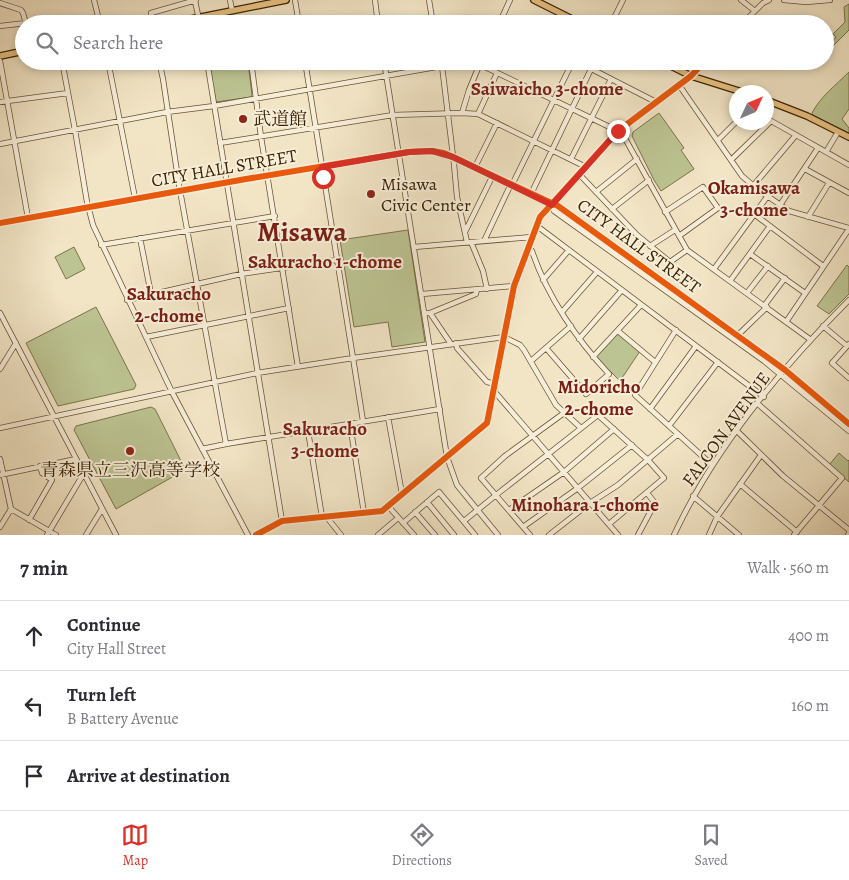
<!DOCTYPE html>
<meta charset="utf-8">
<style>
:root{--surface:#fff;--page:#f2f2f3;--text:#2b2b33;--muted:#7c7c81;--line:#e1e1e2;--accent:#d93025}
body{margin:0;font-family:Alegreya,"Noto Serif JP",serif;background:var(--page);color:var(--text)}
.compass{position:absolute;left:729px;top:85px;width:45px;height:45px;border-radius:50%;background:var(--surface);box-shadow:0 2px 8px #0003;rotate:46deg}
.stop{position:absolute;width:15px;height:15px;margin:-11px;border:4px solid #d93025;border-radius:50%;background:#fff}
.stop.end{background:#d93025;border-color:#fff;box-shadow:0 1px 5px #0008}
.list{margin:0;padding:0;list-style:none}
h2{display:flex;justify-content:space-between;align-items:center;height:65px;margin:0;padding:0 20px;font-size:21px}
h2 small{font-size:16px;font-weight:400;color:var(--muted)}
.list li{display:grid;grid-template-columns:32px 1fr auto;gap:15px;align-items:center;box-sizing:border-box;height:70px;padding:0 20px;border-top:1px solid var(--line)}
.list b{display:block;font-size:19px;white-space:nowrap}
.list p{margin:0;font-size:16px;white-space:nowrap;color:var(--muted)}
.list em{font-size:16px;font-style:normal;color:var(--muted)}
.icon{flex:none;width:28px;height:28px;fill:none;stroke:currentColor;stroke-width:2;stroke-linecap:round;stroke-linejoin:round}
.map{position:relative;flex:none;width:849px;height:535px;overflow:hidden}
.search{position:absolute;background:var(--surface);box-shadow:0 2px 8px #0003;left:15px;right:15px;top:15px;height:55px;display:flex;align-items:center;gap:12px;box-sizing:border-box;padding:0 18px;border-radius:28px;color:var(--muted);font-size:19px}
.sheet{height:275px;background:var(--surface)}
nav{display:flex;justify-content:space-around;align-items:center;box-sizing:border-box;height:70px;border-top:1px solid var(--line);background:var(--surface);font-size:14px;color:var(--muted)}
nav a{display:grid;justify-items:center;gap:2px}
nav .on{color:var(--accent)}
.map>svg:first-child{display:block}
</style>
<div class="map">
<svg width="849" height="535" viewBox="0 0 849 535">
<rect width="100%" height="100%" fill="#f2e5c6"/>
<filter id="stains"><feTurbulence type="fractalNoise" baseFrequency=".004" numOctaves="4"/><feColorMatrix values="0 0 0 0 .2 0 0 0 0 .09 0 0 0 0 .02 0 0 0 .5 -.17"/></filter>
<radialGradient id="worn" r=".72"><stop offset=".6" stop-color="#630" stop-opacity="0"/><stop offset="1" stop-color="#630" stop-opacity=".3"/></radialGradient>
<path fill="#bdc493" stroke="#7c734a" d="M849 4V30L825 54V49L836 37 833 34 845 22 844 7Z
M242 61 248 62 252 95 251 97 216 102 209 68Z
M849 72V109L842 119 849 128V132L847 133 813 115 812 113C821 96 835 86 849 72Z
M659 113 684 148 681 150 694 169 661 191 654 180 632 136 633 132Z
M408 230 425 342 392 347 388 322 354 327 340 240Z
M74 247 85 269 66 279 55 257Z
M847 265 849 267V294L829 314 817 306Z
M96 307 136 385 134 389 58 406 26 343Z
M617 333 640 351 620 381 596 357Z
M151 407 155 409 184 467 183 471 116 509 74 430 76 426Z
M839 453 848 461 849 460V482L829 465Z"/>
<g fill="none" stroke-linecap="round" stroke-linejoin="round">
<defs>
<path id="minor" d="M94 0 100 24
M230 0 232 10
M295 0 299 24
M375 0 378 24
M429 0 433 24
M741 0 755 11 763 3 769 0
M784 0 806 2 830 0
M195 1 200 24
M0 3 21 10 23 13 26 24
M153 24 151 13 196 0
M499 24 510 0
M611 24 623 0
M742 24 755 11
M0 26 26 23
M0 61 28 218
M62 61 75 130 87 202 93 225 172 392 248 535
M108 61 135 198
M159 61 163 79 179 185 226 444 440 409
M207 61 282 521
M251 61 261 137 298 367
M384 61 447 457 457 485 498 535
M481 61 469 90 462 113 478 114 586 167
M576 61 656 102
M479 64 622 133 687 250 811 340
M207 65 227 61
M679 85 742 176 756 188 789 211 849 228
M0 102 68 93
M478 114 497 73
M766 118 849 165
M718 140 736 122
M220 143 393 115 462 113
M0 144 167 112 214 106 442 66 454 164 457 197 467 242
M826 152 838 132
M571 159 611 79
M731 160 771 121
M475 167 497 123
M805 169 849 193
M579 174 637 235 670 262 687 250
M512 185 573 61
M753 186 796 135
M596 192 637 159
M531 194 591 69
M552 205 554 211 764 361 849 431
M780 205 818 148
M612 209 649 180
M665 212 703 187 718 208 679 236
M754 214 823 266
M808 217 829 183
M0 223 246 179 409 152 432 151 444 153 558 206 785 370 849 424
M537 226 764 397
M465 232 493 175
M140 238 151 294
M484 241 511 184
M471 242 483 271 487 289
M101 245 275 216
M650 246 675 230
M414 247 532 237
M528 248 532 251C547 296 577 340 609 374L586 394 546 348
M750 254 805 293
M714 269 767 197
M543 280 569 250
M730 281 770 226
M747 293 768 266
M422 294 514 286
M127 300 241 274 336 260
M764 306 785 278
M562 312 597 272
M0 313 116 535
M425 313H430L476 294 477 289
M430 313 451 344
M786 322 849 229
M823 326 847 346
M676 330 635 395 712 465
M618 331 655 362
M738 335 767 307
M146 337 289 308
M579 339 622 290
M456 343 457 348 487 382 496 384
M849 344 832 363 849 378
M593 357 641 305
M531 361 571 326
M0 369 16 343
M494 391 618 535
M758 404 842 478 794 535
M650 409 696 346
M388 417 402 494
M363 421 353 358 504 337 520 345 524 350 556 405 581 428
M350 424 364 513
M669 426 718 362
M0 428 257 373 353 358 305 61
M308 431 322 517
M737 431 783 476 849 530
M202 449 226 444
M0 459 11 509 0 527
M0 475 76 459
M740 484 797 532
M693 496 739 535
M427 502 454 535
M388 506 414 535
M11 509 56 535
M509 510 564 472 614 429
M415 512 435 535
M328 517 329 520 341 535
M29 520 52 480 42 473 40 466
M464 521 496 495 598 415 648 460 664 478 609 524
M403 523 439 492 475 535
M523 527 578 488 632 445
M47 535 84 473
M86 535 102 509
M256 535 282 521 382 511 487 423 514 286 540 217 618 131 691 76 705 61
M378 535 398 518
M530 535 481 478 505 456 564 413
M549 535 590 503 618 485 678 434
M638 535 655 503 647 493
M674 535C714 449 782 367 849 300
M709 535 717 517 761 455
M848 535 849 533"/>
<path id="major" d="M534 0 582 24
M166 24 286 0
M0 56 24 51
M661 61 691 76 742 92
M766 100 807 116 849 137"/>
</defs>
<use href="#minor" stroke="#695332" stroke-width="6"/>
<use href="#major" stroke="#3b2201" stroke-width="8"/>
<use href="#minor" stroke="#f7eeda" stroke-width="4.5"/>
<use href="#major" stroke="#e9c283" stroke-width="5.5"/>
<defs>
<path id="cycleway" d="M0 223 246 179 409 152 432 151 444 153 558 206 785 370 849 424
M256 535 282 521 382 511 487 423 514 286 540 217 618 131 691 76 705 61"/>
</defs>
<use href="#cycleway" stroke="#f7eeda" stroke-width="9"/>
<use href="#cycleway" stroke="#e8590c" stroke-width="6"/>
</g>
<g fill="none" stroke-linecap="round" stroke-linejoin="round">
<path stroke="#d93025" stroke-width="6" d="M323 177 322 167 409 152 432 151 453 157 552 205 618 131"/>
</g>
<g fill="#8f2418" stroke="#f7eeda" stroke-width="2">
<circle cx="243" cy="119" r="5"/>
<circle cx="371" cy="194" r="5"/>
<circle cx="130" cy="451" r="5"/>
</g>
<g text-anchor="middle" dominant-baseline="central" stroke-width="4" stroke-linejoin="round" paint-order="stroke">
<g font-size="18" fill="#3b2201" stroke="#f7eeda" text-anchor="start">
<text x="253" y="119">武道館</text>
<text x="381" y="184">Misawa<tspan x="381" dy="21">Civic Center</tspan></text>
<text x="130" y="470" text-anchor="middle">青森県立三沢高等学校</text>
</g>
<g font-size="18" fill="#3b2201" stroke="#f7eeda">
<text transform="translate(224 168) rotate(-10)">CITY HALL STREET</text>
<text transform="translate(639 246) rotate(36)">CITY HALL STREET</text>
<text transform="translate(726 429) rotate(-54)">FALCON AVENUE</text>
</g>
<g font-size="19" font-weight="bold" fill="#7a1f14" stroke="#f7eeda">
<text x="547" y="89">Saiwaicho 3-chome</text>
<text x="754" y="188">Okamisawa<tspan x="754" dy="22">3-chome</tspan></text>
<text x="325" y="262">Sakuracho 1-chome</text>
<text x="169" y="294">Sakuracho<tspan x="169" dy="22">2-chome</tspan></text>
<text x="599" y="387">Midoricho<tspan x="599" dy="22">2-chome</tspan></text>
<text x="325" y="429">Sakuracho<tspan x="325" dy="22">3-chome</tspan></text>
<text x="585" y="505">Minohara 1-chome</text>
</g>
<g font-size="28" font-weight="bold" fill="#7a1f14" stroke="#f7eeda">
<text x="302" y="232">Misawa</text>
</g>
</g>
<rect width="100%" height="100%" filter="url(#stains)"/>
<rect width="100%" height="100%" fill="url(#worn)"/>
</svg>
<svg class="compass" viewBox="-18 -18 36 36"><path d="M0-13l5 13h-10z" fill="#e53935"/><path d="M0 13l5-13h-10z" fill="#7c7c81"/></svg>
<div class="stop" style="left:323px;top:177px"></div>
<div class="stop end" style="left:618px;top:131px"></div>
<div class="search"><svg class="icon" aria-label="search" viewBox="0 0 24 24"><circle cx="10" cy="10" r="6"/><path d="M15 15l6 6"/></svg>Search here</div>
</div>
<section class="sheet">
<h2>7 min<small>Walk · 560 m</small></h2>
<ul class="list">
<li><svg class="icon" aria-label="ahead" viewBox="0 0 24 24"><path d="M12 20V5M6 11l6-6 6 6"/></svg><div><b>Continue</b><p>City Hall Street</p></div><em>400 m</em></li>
<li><svg class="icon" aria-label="left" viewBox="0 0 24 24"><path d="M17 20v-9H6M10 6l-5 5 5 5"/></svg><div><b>Turn left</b><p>B Battery Avenue</p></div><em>160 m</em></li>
<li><svg class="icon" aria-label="arrive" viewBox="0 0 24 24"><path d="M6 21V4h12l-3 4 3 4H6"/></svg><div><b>Arrive at destination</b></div></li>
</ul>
</section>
<nav>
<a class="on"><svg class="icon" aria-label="map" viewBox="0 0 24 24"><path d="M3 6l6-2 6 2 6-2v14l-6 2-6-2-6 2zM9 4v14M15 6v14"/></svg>Map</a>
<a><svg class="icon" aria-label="directions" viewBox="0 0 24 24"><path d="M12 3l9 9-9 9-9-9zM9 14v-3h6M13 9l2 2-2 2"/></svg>Directions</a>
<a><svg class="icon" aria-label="saved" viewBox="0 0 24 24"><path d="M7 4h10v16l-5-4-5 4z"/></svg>Saved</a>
</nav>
